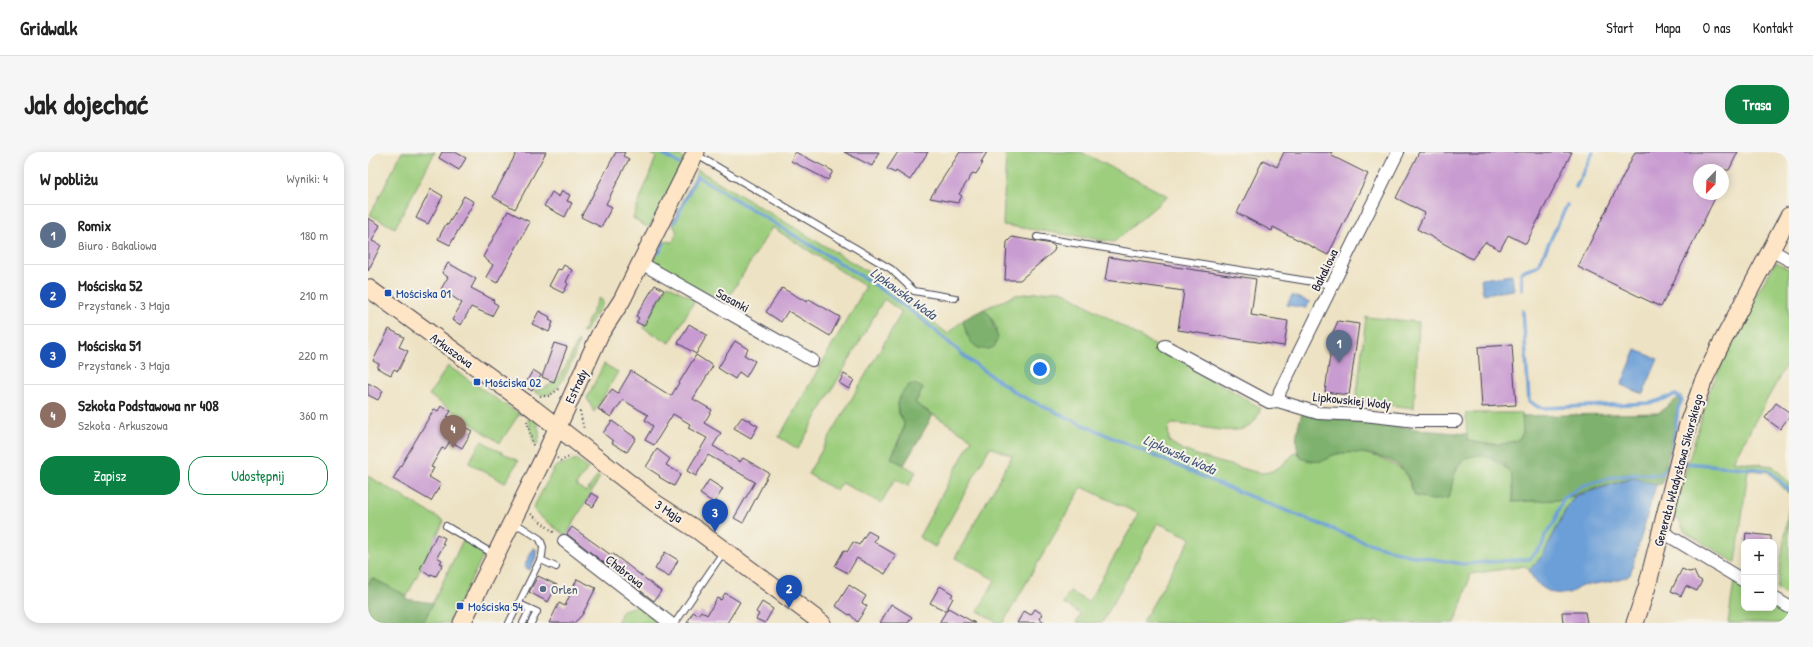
<!DOCTYPE html>
<html lang="pl">
<meta charset="utf-8">
<style>
:root{--surface:#fff;--page:#f6f6f6;--text:#222;--muted:#767676;--line:#e0e0e0;--accent:#0b8043}
body{margin:0;font-family:"Patrick Hand",sans-serif;background:var(--page);color:var(--text)}
.controls{position:absolute;right:12px;bottom:12px;display:grid;overflow:hidden;border-radius:8px;box-shadow:0 2px 10px #0003}
.controls button{width:36px;height:36px;display:grid;place-items:center;padding:0;border:0;border-bottom:1px solid var(--line);background:var(--surface);color:var(--text);font:20px sans-serif}
.compass{position:absolute;left:1325px;top:12px;width:36px;height:36px;border-radius:50%;background:var(--surface);box-shadow:0 2px 10px #0003;rotate:203deg}
.you{position:absolute;left:672px;top:217px;width:14px;height:14px;margin:-10px;border:3px solid #fff;border-radius:50%;background:#1a73e8;box-shadow:0 0 0 6px #1a73e833}
.badge{display:grid;place-items:center;width:26px;height:26px;border-radius:50%;background:var(--accent);color:#fff;font-size:13px;font-weight:700}
.pin{position:absolute;translate:-50% -33px;filter:drop-shadow(0 1px 2px #0008)}
.pin::after{content:'';position:absolute;top:21px;width:14px;height:12px;background:inherit;clip-path:polygon(0 0,100% 0,50% 100%)}
.list{margin:0;padding:0;list-style:none}
h2{display:flex;justify-content:space-between;align-items:center;height:52px;margin:0;padding:0 16px;font-size:17px}
h2 small{font-size:13px;font-weight:400;color:var(--muted)}
.list li{display:grid;grid-template-columns:26px 1fr auto;gap:12px;align-items:center;box-sizing:border-box;height:60px;padding:0 16px;border-top:1px solid var(--line)}
.list b{display:block;font-size:15px;white-space:nowrap}
.list p{margin:0;font-size:13px;white-space:nowrap;color:var(--muted)}
.list em{font-size:13px;font-style:normal;color:var(--muted)}
.actions{display:flex;gap:8px;padding:12px 16px}
.actions a{flex:1;padding:9px 0;border:1px solid var(--accent);border-radius:16px;text-align:center;font-size:14px;color:var(--accent)}
.actions .main{background:var(--accent);color:#fff}
.map{position:relative;flex:none;width:1421px;height:471px;overflow:hidden;border-radius:16px}
header{display:flex;align-items:center;gap:24px;box-sizing:border-box;height:56px;padding:0 20px;background:var(--surface);border-bottom:1px solid var(--line)}
header strong{font-size:19px}
nav{display:flex;gap:22px;margin-inline-start:auto;font-size:14px}
.intro{display:flex;align-items:center;justify-content:space-between;box-sizing:border-box;height:96px;padding:0 24px}
h1{margin:0;font-size:28px}
.button{padding:10px 18px;border-radius:16px;background:var(--accent);color:#fff;font-size:14px;font-weight:700}
main{display:flex;gap:24px;padding:0 24px}
aside{flex:1;background:var(--surface);border-radius:16px;box-shadow:0 2px 10px #0003}
.map>svg:first-child{display:block}
</style>
<header>
<strong>Gridwalk</strong>
<nav><a>Start</a><a>Mapa</a><a>O nas</a><a>Kontakt</a></nav>
</header>
<div class="intro"><h1>Jak dojechać</h1><a class="button">Trasa</a></div>
<main>
<aside>
<h2>W pobliżu<small>Wyniki: 4</small></h2>
<ul class="list">
<li><span class="badge" style="background:#5c6f8a">1</span><div><b>Romix</b><p>Biuro · Bakaliowa</p></div><em>180 m</em></li>
<li><span class="badge" style="background:#1a4fb4">2</span><div><b>Mościska 52</b><p>Przystanek · 3 Maja</p></div><em>210 m</em></li>
<li><span class="badge" style="background:#1a4fb4">3</span><div><b>Mościska 51</b><p>Przystanek · 3 Maja</p></div><em>220 m</em></li>
<li><span class="badge" style="background:#8d6e63">4</span><div><b>Szkoła Podstawowa nr 408</b><p>Szkoła · Arkuszowa</p></div><em>360 m</em></li>
</ul>
<div class="actions"><a class="main">Zapisz</a><a>Udostępnij</a></div>
</aside>
<div class="map">
<svg width="1421" height="471" viewBox="0 0 1421 471">
<rect width="100%" height="100%" fill="#f7f3e8"/>
<filter id="ink" filterUnits="userSpaceOnUse"><feTurbulence type="fractalNoise" baseFrequency=".025" numOctaves="2"/><feDisplacementMap in="SourceGraphic" scale="8" xChannelSelector="R" yChannelSelector="G"/><feConvolveMatrix kernelMatrix="1 2 1 2 8 2 1 2 1" color-interpolation-filters="sRGB"/></filter>
<filter id="wash" filterUnits="userSpaceOnUse"><feTurbulence type="fractalNoise" baseFrequency=".012" numOctaves="4" result="noise"/><feDisplacementMap in="SourceGraphic" scale="16" xChannelSelector="R" yChannelSelector="G"/><feGaussianBlur stdDeviation="0.9" result="paint"/><feColorMatrix in="noise" values="0 0 0 0 0 0 0 0 0 0 0 0 0 0 0 0 0 1.4 0 .05"/><feComposite in="paint" operator="in"/></filter>
<g filter="url(#wash)">
<rect width="100%" height="100%" fill="#ede2c3"/>
<path fill="#9dce7e" stroke="#60785c" d="M34 0H67L27 76 2 63Z
M280 0H305L317 7 282 74H277L265 66 288 5Z
M638 0H713L800 44 746 90 635 73Z
M330 18 512 127 580 182 595 168 599 184 629 177 623 165 616 157 648 143 693 138 893 256C891 260 889 266 886 270 872 288 826 271 804 272L800 276 801 289C818 304 868 314 891 321 908 322 917 310 929 299L933 306 956 308 964 303 981 300 996 301 1012 306 1036 318 1047 344 1068 348 1083 338C1087 312 1100 291 1128 310 1133 313 1139 316 1143 322 1146 329 1145 342 1145 350L1189 348 1207 344 1198 357 1175 404 1161 418 1157 414 1103 422 1087 471H1015L1008 468 1006 471H774L823 386 790 371 734 471H708L713 462 695 451 702 439 720 450 771 362 714 335 635 471H630L610 459 627 428 587 406 644 304 622 295 567 395 551 385 604 287 547 251 555 237 529 258 536 271 534 280 523 306 548 320 540 334 527 327 513 351 474 331 469 339 440 322 534 160 516 147 430 297 411 285 498 135 404 75 356 153 292 117 285 109 295 89 305 90 309 80 304 71Z
M1408 110 1421 117V208L1365 309 1405 314 1421 330V342L1400 320 1380 318 1368 411 1317 380 1311 368 1304 364 1343 235 1378 159Z
M300 133 327 148 302 191 275 176Z
M231 146 235 149 234 153 216 181H214Z
M998 165 1051 170 1046 256 988 249Z
M210 189 211 192C205 205 194 241 177 243 173 243 168 241 165 239 195 233 197 214 210 189Z
M236 212 250 220 226 260 219 246Z
M80 214 151 262 132 291 61 243Z
M1098 261H1154L1155 280 1152 286C1139 295 1114 293 1099 288Z
M163 263C171 272 173 280 170 292L166 291 160 267Z
M113 289 150 309 137 331 101 311Z
M208 307 220 316 208 333 218 340 230 323 232 325 198 384 169 362 165 356 187 315Z
M0 324 76 369 39 444 4 426 0 433Z
M1421 354V444L1409 437Z
M95 388 116 402 81 471H55Z
M1366 430 1376 436V456H1406V454L1421 463V471H1360Z
M268 454 292 471H249L255 458Z"/>
<path fill="#7eb16d" stroke="#506a54" d="M616 157 623 165 630 186 626 195C606 204 598 184 595 168Z
M546 232 555 236 547 251 565 263 536 313 523 306C527 298 535 281 536 273 536 267 531 263 530 258 528 248 535 239 541 233Z
M1313 244 1294 332 1288 333 1266 326 1189 348 1145 350C1145 342 1146 329 1143 322 1134 305 1102 295 1090 313 1084 323 1084 336 1081 346L1064 348 1047 344C1044 336 1041 325 1036 318 1021 303 985 297 965 303 962 304 960 306 957 308 950 311 940 309 933 306 925 293 929 276 934 262L1064 279 1099 282V288C1114 293 1139 295 1152 286L1155 280 1154 264 1290 261Z
M4 426 39 444 38 447 65 451 55 471H0V433Z"/>
<path fill="#6c9fd7" stroke="#476089" d="M1144 123 1146 138 1115 142 1113 127Z
M924 143 942 150 938 156 919 153Z
M1268 198 1290 207 1275 242 1253 233Z
M1266 326 1288 333 1262 423C1246 430 1231 431 1214 434 1210 435 1207 439 1203 440 1187 447 1166 434 1161 418L1175 403 1198 357 1207 344Z
M165 396 168 397V405L162 418 156 415Z"/>
<g fill="none" stroke-linecap="round" stroke-linejoin="round">
<path stroke="#6c9fd7" stroke-width="3.5" d="M292 0 311 12
M1208 35 1225 0
M306 71 329 24 506 132 554 167 601 208 651 243 711 271 856 334 997 390 1040 403 1095 412 1161 407 1174 394 1177 383 1185 373 1195 347 1214 334 1246 325 1271 322 1291 323 1298 318 1303 310 1310 256 1314 248 1308 243 1283 251 1177 256 1170 255 1161 249 1155 159
M291 101 296 91
M1154 137 1153 121C1158 115 1166 117 1171 112L1199 53
M1317 311 1401 318 1421 338"/>
</g>
<g id="blocks">
<path fill="#c99cd1" d="M74 0H87L98 6 91 18 71 6Z
M149 0H178L147 57 125 45Z
M248 0H257L255 4 261 7 238 52 244 55 233 75 213 65Z
M427 0 465 19 460 28 423 9Z
M476 0H511L504 14Z
M530 0H560L542 28 528 19 527 21 519 17Z
M592 0H619L613 10 615 11 608 22 605 21 591 42 594 44 590 51 562 46Z
M916 0H964L962 3 1000 22 960 103 905 75 904 79 869 61 895 8 909 15Z
M1051 0H1204L1158 92 1140 83 1132 98 1117 90 1104 107 1049 77 1057 61 1028 46Z
M1267 0H1370L1361 18H1331V42H1349L1293 155 1210 115Z
M63 37 75 44 60 72 48 66Z
M194 39 202 43 199 49 204 51 197 65 176 54 184 40 191 45Z
M96 44 106 50 82 93 70 87 78 72 80 73Z
M140 59 162 70 129 131 118 125 125 113 115 105Z
M0 66 12 73 4 89 13 93 0 119Z
M644 85 684 92 687 95 686 99 652 128H637L639 90Z
M741 105 888 127 883 163 920 169 916 194 810 178 816 139 737 128Z
M80 111 108 127 103 136 126 148 125 150 130 153 124 164 103 155 93 173 84 168 94 151 73 137 80 125 74 121Z
M196 113 204 118 198 130 200 132 195 141 181 134 190 117 193 118Z
M287 133 296 138 276 174 268 170 271 166 268 164Z
M414 136 439 150 441 147 472 165 462 184 420 159 413 170 398 160Z
M171 159 182 165 181 168 185 170 181 180 164 172Z
M970 169 991 172 981 243 957 240 964 189H961Z
M321 172 339 183 328 202 310 191Z
M21 177 36 185 31 195 40 199 30 219 26 217 23 223 9 216 11 212 5 209Z
M367 189 380 197 376 203 387 209 378 225 371 220 367 227 350 216Z
M186 191 199 195 186 230 174 225Z
M1144 193 1148 253 1114 255 1110 195Z
M328 203 345 214 325 247 344 258 336 271 353 281 345 294 372 310 375 306 401 321 375 371 366 366 387 330 340 303 328 324 319 319 339 286 320 276 322 272 305 262 286 293 277 288 285 274 277 268 280 263 255 248 243 265 230 257 244 237 250 241 263 219 303 244Z
M165 218 173 223 164 239 156 234Z
M476 222 486 228 481 237 471 231Z
M0 231 15 239 10 248 0 243Z
M1408 251 1421 260V265L1412 277 1397 266Z
M73 254 83 259 79 265 104 279 94 296 82 289 77 297 74 296 63 315 66 316 61 325 73 332 63 349 25 327 66 257 70 259Z
M374 265 379 268 382 267 383 270 390 274 383 286 366 276Z
M244 269 268 286 259 300 244 291 245 289 235 281Z
M289 297 302 307 298 313 313 322 306 334 291 325 292 324 278 315Z
M341 328 355 337 346 351 332 342Z
M223 341 231 345 225 355 218 351Z
M204 375 243 403 244 401 293 439 286 449 265 433 267 430 244 417 199 382Z
M500 379 509 384 506 390 528 403 517 422 489 406 480 421 467 414 476 398 479 400 485 390 491 393Z
M1378 381 1403 384V390H1377Z
M69 382 77 386 74 392 76 393 69 405 74 408 72 411 75 412 68 424 63 422 62 424 52 417Z
M297 400 310 408 301 425 287 417Z
M1314 417 1321 420 1326 419 1329 426 1334 429 1329 439 1318 434 1313 444 1303 439Z
M170 424 189 433 180 450 161 440Z
M209 427 228 436 214 463 206 471H181L191 451 197 454Z
M481 433 498 444 494 451 499 454 489 470 482 462 481 463 468 454Z
M572 434 585 442 583 445 585 446 578 459 562 451Z
M357 441 372 450 359 471H319L325 460 330 463 333 459 339 463 349 446 353 448Z
M394 450 405 457 397 471 388 467 391 462 388 460Z
M523 452 544 465 540 471H512Z
M580 456 607 471H571Z
M667 457 674 462 671 467 677 471H649L656 459 663 463Z
M1194 460H1217L1219 471H1195Z"/>
</g>
</g>
<g filter="url(#ink)">
<use href="#blocks" fill-opacity="0" stroke="#403f4f" stroke-width="1"/>
<g fill="none" stroke-linecap="round" stroke-linejoin="round">
<defs>
<path id="service" d="M329 3 523 117 546 139 587 146
M669 85 964 133
M78 374 127 403
M173 408 188 415
M151 452 169 460 163 471
M141 471 174 404 175 395 172 387 152 374 144 376
M155 471 162 457
M307 471 356 399"/>
<path id="minor" d="M1403 98 1421 108
M273 111 444 208
M797 194 901 250 910 249 950 261 996 263 1048 269H1088
M910 249 912 239 1030 0
M1293 379 1376 429
M196 389 302 471
M1406 446 1421 455"/>
<path id="secondary" d="M0 136 166 257 287 351 329 378 454 471
M94 471 176 305 232 182 254 148 328 0
M1267 471 1279 435 1320 272 1335 230 1351 196 1421 64"/>
</defs>
<use href="#service" stroke="#403f4f" stroke-width="8"/>
<use href="#minor" stroke="#403f4f" stroke-width="14"/>
<use href="#secondary" stroke="#403f4f" stroke-width="19"/>
<path stroke="#403f4f" stroke-width="2" stroke-dasharray="1 3" stroke-linecap="butt" d="M172 244H181L191 237
M212 259 216 278
M159 269 165 293 167 295
M189 306 193 309 203 304
M163 362 188 382"/>
<use href="#service" stroke="#fff" stroke-width="6"/>
<use href="#minor" stroke="#fff" stroke-width="12"/>
<use href="#secondary" stroke="#fde5c5" stroke-width="17"/>
</g>
</g>
<g fill="#1a4fb4" stroke="#f7f3e8" stroke-width="1.5">
<rect x="16" y="137" width="8" height="8" rx="2"/>
<rect x="105" y="226" width="8" height="8" rx="2"/>
<rect x="88" y="450" width="8" height="8" rx="2"/>
</g>
<circle fill="#5c6f8a" stroke="#f7f3e8" stroke-width="1.5" cx="175" cy="437" r="4"/>
<g text-anchor="middle" dominant-baseline="central" stroke-width="4" stroke-linejoin="round" paint-order="stroke">
<g font-size="13" fill="#22223b" stroke="#f7f3e8">
<text transform="translate(956 118) rotate(-64)">Bakaliowa</text>
<text transform="translate(365 148) rotate(29)">Sasanki</text>
<text transform="translate(84 198) rotate(36)">Arkuszowa</text>
<text transform="translate(208 234) rotate(-65)">Estrady</text>
<text transform="translate(984 248) rotate(6)">Lipkowskiej Wody</text>
<text transform="translate(1310 318) rotate(-75)">Generała Władysława Sikorskiego</text>
<text transform="translate(301 359) rotate(33)">3 Maja</text>
<text transform="translate(257 419) rotate(38)">Chabrowa</text>
</g>
<g font-size="13" fill="#164399" stroke="#f7f3e8" text-anchor="start">
<text x="28" y="141">Mościska 01</text>
<text x="117" y="230">Mościska 02</text>
<text x="100" y="454">Mościska 54</text>
</g>
<g font-size="13" fill="#4e5e75" stroke="#f7f3e8" text-anchor="start">
<text x="183" y="437">Orlen</text>
</g>
<g font-size="14" font-style="italic" fill="#405479" stroke="#f7f3e8">
<text transform="translate(536 141) rotate(36)">Lipkowska Woda</text>
<text transform="translate(812 302) rotate(24)">Lipkowska Woda</text>
</g>
</g>
</svg>
<div class="controls">
<button>+</button>
<button>−</button>
</div>
<svg class="compass" viewBox="-18 -18 36 36"><path d="M0-13l5 13h-10z" fill="#e53935"/><path d="M0 13l5-13h-10z" fill="#767676"/></svg>
<div class="you"></div>
<div class="pin badge" style="left:971px;top:211px;background:#5c6f8a">1</div>
<div class="pin badge" style="left:421px;top:456px;background:#1a4fb4">2</div>
<div class="pin badge" style="left:347px;top:380px;background:#1a4fb4">3</div>
<div class="pin badge" style="left:85px;top:296px;background:#8d6e63">4</div>
</div>
</main>
